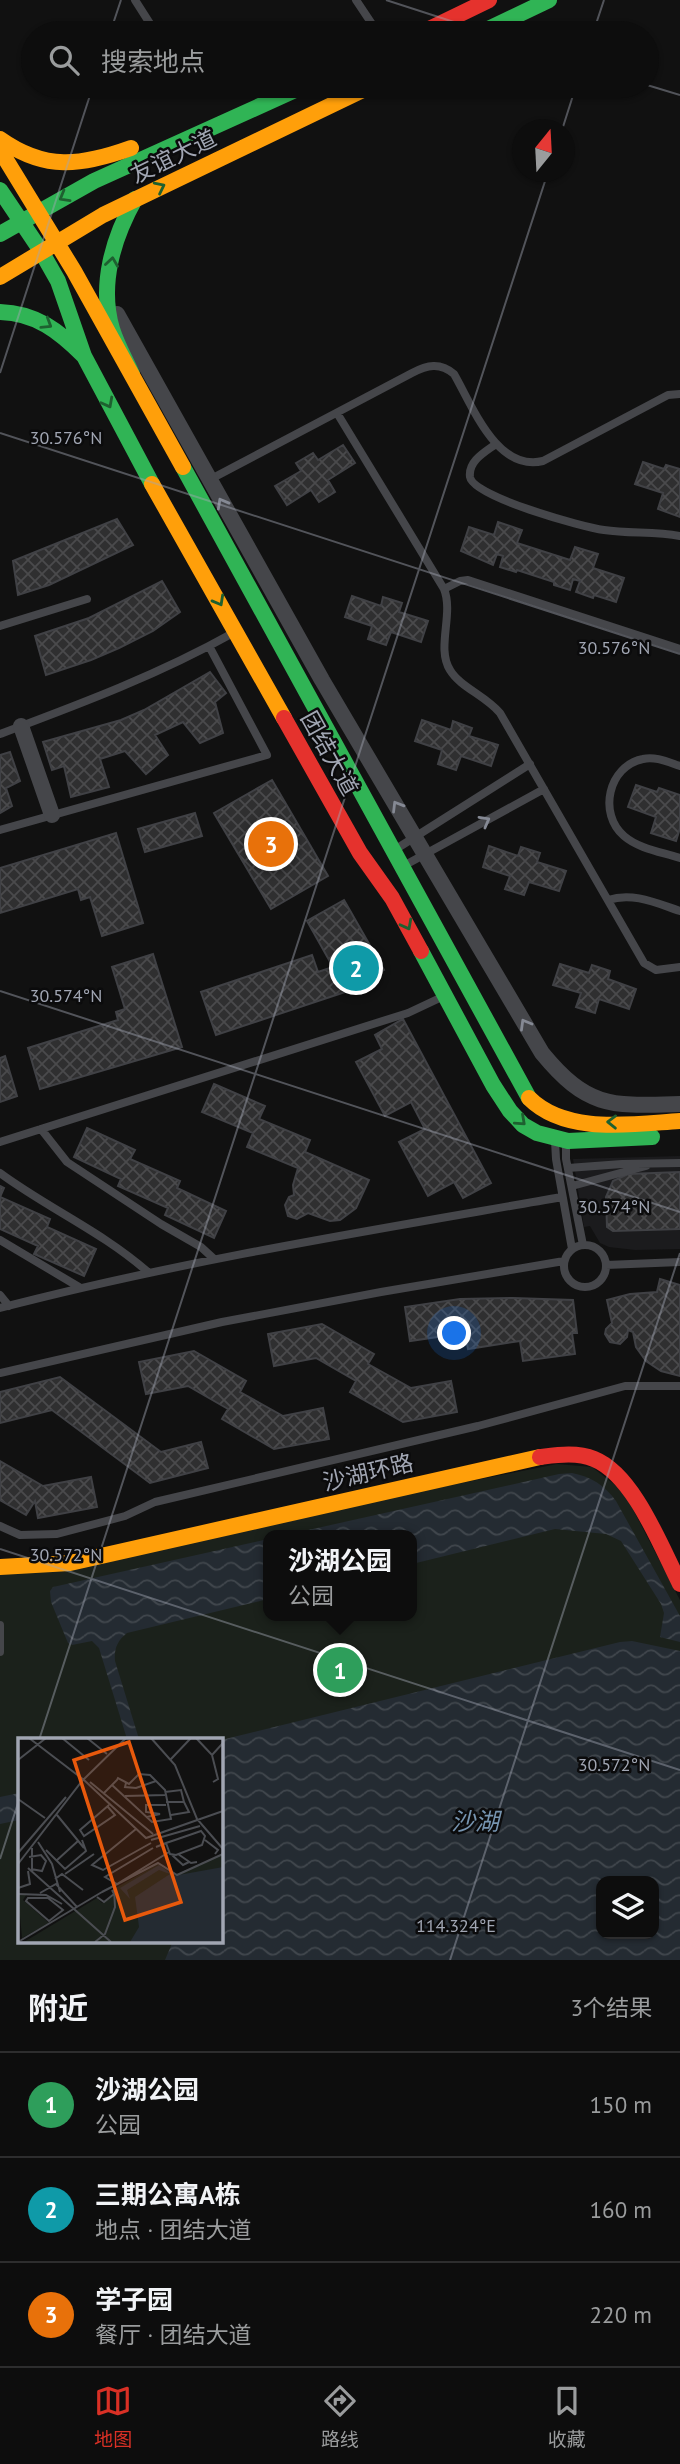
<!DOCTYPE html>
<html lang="zh">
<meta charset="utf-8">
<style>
:root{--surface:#0d0d0d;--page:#161616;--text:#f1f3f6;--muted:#9a9c9d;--line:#2d2d2e;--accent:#d93025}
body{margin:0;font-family:"PT Sans","Noto Sans SC",sans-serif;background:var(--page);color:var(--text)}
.controls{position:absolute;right:21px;bottom:21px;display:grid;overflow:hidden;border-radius:14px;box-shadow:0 2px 5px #0004}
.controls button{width:63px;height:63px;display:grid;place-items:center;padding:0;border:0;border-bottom:2px solid var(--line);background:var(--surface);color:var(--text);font:35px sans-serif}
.compass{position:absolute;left:512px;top:119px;width:63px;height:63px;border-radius:50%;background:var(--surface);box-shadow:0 2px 5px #0004;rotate:18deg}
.you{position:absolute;left:455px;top:1334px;width:24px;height:24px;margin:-18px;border:5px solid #fff;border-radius:50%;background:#1a73e8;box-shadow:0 0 0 10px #1a73e833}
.badge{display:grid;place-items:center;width:46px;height:46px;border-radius:50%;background:var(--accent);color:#fff;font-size:23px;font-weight:700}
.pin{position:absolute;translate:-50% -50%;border:4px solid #fff;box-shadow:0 2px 7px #0006}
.popup{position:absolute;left:263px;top:1530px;width:154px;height:91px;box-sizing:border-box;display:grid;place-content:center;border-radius:14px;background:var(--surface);filter:drop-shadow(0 2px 5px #0005);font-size:23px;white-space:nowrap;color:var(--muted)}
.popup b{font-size:26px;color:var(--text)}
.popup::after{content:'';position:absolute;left:50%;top:100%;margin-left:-14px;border:14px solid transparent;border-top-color:var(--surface)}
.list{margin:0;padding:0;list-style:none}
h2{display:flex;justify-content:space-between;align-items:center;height:91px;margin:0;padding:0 28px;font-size:30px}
h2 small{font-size:23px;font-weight:400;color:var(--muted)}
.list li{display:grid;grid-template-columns:46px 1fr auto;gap:21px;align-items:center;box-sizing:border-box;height:105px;padding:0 28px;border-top:2px solid var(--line)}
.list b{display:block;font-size:26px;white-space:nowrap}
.list p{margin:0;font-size:23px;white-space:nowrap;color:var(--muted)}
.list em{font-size:23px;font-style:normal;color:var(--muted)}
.icon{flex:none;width:38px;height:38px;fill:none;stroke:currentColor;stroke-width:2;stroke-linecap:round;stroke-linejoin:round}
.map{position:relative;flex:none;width:680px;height:1960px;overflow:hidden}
.search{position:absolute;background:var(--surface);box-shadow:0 2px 5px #0004;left:21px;right:21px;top:21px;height:77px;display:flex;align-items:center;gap:18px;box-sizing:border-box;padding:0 24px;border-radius:38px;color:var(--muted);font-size:26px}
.sheet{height:406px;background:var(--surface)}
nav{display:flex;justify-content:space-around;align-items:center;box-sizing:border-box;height:98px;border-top:2px solid var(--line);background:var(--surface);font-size:19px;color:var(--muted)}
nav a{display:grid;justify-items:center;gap:4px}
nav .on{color:var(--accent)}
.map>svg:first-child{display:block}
</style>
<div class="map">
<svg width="680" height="1960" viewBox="0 0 680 1960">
<defs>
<pattern id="water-waves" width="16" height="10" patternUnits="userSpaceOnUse" patternTransform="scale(1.75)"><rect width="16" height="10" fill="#242b32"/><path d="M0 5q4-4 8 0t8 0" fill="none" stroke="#41474d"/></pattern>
<pattern id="building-cross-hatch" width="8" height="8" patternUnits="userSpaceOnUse" patternTransform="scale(1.75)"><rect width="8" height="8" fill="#2f2f30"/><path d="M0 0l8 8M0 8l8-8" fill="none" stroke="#4a4a4c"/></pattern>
</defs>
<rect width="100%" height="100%" fill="#111"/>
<path fill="#1b1b1d" d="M680 1156V1249L635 1250 609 1247 600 1243 590 1226 584 1227 573 1159Z"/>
<path fill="#1b211b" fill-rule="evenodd" d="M557 1464 592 1467 624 1492 680 1600V1960H0V1575ZM268 1535H412V1616H268ZM19 1740H220V1941H19ZM601 1881H654V1934H601Z"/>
<path fill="url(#water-waves)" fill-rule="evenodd" d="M572 1473C592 1477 604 1485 616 1501L680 1616V1642L660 1637 664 1613 661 1604 621 1541 606 1534 555 1529 412 1564V1535H286L559 1474Z
M268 1539V1599L127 1633C117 1641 114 1649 115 1661L139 1739H127L99 1648 92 1641 72 1645 68 1643 51 1602 50 1591 53 1587Z
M632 1641 680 1651V1960H165L173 1941H220L221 1740 620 1642ZM601 1881H654V1934H601Z
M19 1793V1820L0 1824V1797Z"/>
<path fill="url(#building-cross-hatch)" stroke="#404145" stroke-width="2" d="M343 445 355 463 328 480 335 492 319 502 311 490 287 505 275 486 301 471 296 463 313 453 318 460Z
M643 462 664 469 666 465 680 469V517L658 509 663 493 635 484Z
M117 519 133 545 49 585 18 595 13 561Z
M498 522 522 530 517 543 570 560 575 547 598 554 593 568 624 578 616 602 594 595 593 598 576 592 580 581 573 579 570 590 554 585V582L517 570 516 572 500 567 503 556 497 554 493 565 461 551 469 527 494 535Z
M162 581 180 612 153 631 119 648 91 660 46 675 35 636 89 618Z
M352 596 381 606 383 597 402 603 399 612 428 621 421 642 391 632 386 645 368 639 372 626 345 617Z
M210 672 226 693 215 702 223 733 200 743 183 722 155 735 168 755 146 774 125 751 100 759 109 787 71 797 64 766 52 770 43 742 121 720 144 710Z
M422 720 451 730 453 721 472 728 469 736 498 745 491 766 461 756 456 770 438 764 442 750 415 741Z
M10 752 20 781 6 788 12 806 0 813V755Z
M272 780 328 876 271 909 214 813Z
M636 785 657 792 659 788 680 795V828L676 841 651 833 656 817 628 807Z
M195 813 202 836 145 852 138 829Z
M116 833 143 923 102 936 90 897 81 900 78 889 0 913V868Z
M489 846 518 856 521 847 540 853 537 862 566 871 559 891 529 882 524 895 505 889 510 876 483 867Z
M344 900 384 970 348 991 216 1035 201 992 312 955 318 972 333 967 307 921Z
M153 954 182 1047 40 1089 28 1048 118 1020 116 1012 125 1009 112 967Z
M560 964 589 973 592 965 610 971 608 979 636 989 629 1009 599 999 595 1013 576 1007 581 993 553 985Z
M403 1019 491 1183 463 1198 454 1182 428 1196 399 1142 425 1129 411 1102 385 1116 356 1062 382 1049 375 1035Z
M5 1056 17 1096 0 1102V1058Z
M214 1084 265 1106 259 1119 310 1140 305 1152 369 1180 356 1208 340 1220 330 1221 308 1213 297 1219 288 1216 285 1205 289 1197 294 1195 293 1185 298 1168 247 1147 253 1133 202 1112Z
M87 1128 135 1150 130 1159 180 1181 177 1188 226 1211 214 1238 165 1215 168 1208 118 1186 121 1179 74 1157Z
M680 1172V1229L613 1231 607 1227 606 1197 613 1181 628 1174Z
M0 1186 4 1188 0 1197 50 1219 47 1227 96 1249 84 1276 34 1254 38 1246 0 1229Z
M660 1279 680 1285V1376L661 1371 646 1361 636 1347 633 1332 628 1330 627 1337 620 1344 610 1342 605 1334 606 1329 612 1323 607 1300 630 1294 657 1292Z
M513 1298 573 1300 577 1333H572L575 1354 523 1361 520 1341 468 1349 465 1333 410 1341 405 1307 460 1299Z
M322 1324 374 1354 368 1364 411 1388 451 1381 457 1412 403 1422 350 1392 356 1381 316 1358 274 1366 268 1334Z
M194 1351 246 1381 240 1392 283 1416 323 1408 329 1439 274 1449 222 1419 228 1409 188 1386 146 1394 139 1362Z
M60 1377 161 1452 201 1442 208 1468 150 1483 52 1410 0 1423V1392Z
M0 1461 43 1486 91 1477 97 1507 38 1518 35 1501 26 1515 0 1500Z"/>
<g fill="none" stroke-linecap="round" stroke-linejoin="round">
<path stroke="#45464a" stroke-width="8" d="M135 0 156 33
M356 0 378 33
M337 413 444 589C454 614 436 648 450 670 460 687 486 696 500 713L644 963 656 970 680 967
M496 444C485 452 468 461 470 477 473 497 583 527 604 530 629 534 655 531 680 536
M209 480 412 373C427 365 440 362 454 374 473 407 497 472 543 461L668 395 680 394
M444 589 460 581 468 580 680 649
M0 626 87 599
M0 734C80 704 158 675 233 633
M680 766C668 762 655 756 643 759 608 766 598 814 624 836 639 849 662 852 680 858
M0 830 267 755 209 646
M396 849 530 764
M407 864 544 789
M608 900C633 892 656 903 680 911
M41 1129 67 1162 161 1224 201 1247 213 1258
M555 1141 556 1159 572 1249
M566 1141V1159L583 1245
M0 1142 408 1013 442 997
M568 1168 622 1164 680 1163
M0 1173C49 1209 101 1231 148 1272
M572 1186 646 1166
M0 1240 79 1287
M564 1266a21 21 0 1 1 42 0a21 21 0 1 1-42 0Z
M606 1265 680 1262
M0 1295 9 1306
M0 1308C185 1260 374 1230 562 1197
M0 1373 222 1322 381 1292 564 1261
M0 1526 20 1535 57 1534 125 1516 155 1502 478 1426 625 1386H680
M0 1625V1652"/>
<path stroke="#45464a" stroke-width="16" d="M117 314 322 680 542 1053C588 1109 612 1106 680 1104
M21 726 52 815"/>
<path stroke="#30b455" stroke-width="16" d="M480 33 549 0
M0 190 41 251 58 281 84 356 152 484
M0 234 94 181 304 86
M0 312C36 313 59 331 84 356
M132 374C125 359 117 345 112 329 99 285 113 238 135 199
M183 467 529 1098
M421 951 493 1085 510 1111 523 1125 537 1133 568 1141 652 1137"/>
<path stroke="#ff9f0a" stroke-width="16" d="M0 139C45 171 81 166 131 148
M0 150 74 271 183 467
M0 277 103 215 371 86
M152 484 284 718
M529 1098C566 1135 632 1124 680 1121
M0 1567 70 1563 540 1457"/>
<path stroke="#e5322d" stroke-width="16" d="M421 33 489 0
M284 718 360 853 392 898 421 951
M540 1457C557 1455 577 1452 594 1459 634 1475 661 1547 680 1584"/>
</g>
<defs><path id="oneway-chevron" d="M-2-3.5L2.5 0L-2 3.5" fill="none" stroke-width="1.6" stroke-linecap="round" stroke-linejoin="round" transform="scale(1.75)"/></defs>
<g stroke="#1e6030">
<use href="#oneway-chevron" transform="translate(160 187) rotate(-26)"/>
<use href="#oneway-chevron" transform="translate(64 197) rotate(150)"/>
<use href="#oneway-chevron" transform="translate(112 262) rotate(-82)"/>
<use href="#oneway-chevron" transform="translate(47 324) rotate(32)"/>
<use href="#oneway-chevron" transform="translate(108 403) rotate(62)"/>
<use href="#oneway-chevron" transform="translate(219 601) rotate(61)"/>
<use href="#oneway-chevron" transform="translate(407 925) rotate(62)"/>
<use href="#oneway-chevron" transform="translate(521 1121) rotate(42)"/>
<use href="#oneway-chevron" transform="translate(612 1122) rotate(-179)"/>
</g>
<g stroke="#858994">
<use href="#oneway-chevron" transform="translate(222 503) rotate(-119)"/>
<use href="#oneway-chevron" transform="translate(397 806) rotate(-121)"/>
<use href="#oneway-chevron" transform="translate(485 821) rotate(-29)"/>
<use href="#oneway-chevron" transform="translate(525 1024) rotate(-120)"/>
</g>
<path fill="none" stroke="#a1a6b3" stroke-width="2" stroke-opacity="0.45" d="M386 0 488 33M110 33 121 0M593 33 604 0M647 85 680 95M562 130 576 86M0 373 93 86M0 433 680 654M0 991 680 1212M0 1549 680 1770M39 1740 548 172M0 1859 19 1800M450 1960 680 1253"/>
<g text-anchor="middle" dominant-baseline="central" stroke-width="5" stroke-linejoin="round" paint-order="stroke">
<g font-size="23" fill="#a1a6b3" stroke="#0b0b0c">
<text transform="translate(173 156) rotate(-26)">友谊大道</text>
<text transform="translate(330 753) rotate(61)">团结大道</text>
<text transform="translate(368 1472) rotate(-13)">沙湖环路</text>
</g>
<g font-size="24" font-style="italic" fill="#7694b0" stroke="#0b0b0c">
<text x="475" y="1821">沙湖</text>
</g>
</g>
<g transform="translate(18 1738)">
<rect width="205" height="205" fill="#111"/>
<path d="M0 157H8L5 162 31 185 4 200Z" fill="#1b211b"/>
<path d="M205 116V204H6L79 160 84 165 96 156 94 152 140 126 156 137Z" fill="#1b211b"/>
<path d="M141 127 155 137V138L205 129V204H112L121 189 117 159 152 136 141 132 109 152 112 161 102 150Z" fill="#242b32"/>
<path fill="none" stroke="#4b4d52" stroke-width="2" d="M11 0 66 42 128 100 205 73M44 0 71 22M69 0 89 16M133 0 157 27 179 81 205 111M178 0 194 17 205 5M194 17 200 41 195 44M153 21 173 0M0 22 28 0M72 44 135 96M108 45 107 49 118 50 138 43M147 54 163 52 166 64M85 56 99 42 100 40 111 46 121 36 132 37 147 52 153 81 134 84 94 47M107 58 147 57M0 61 27 80M148 64H166L171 74 153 77M90 69 97 77 66 98 62 92 91 67M39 77 66 110M129 79 142 76 128 74V67H148M118 91 74 127 85 132 133 105M133 102 182 88M187 102 200 112 197 116M20 104 34 126 42 154M138 109 148 105 157 102 183 93 187 98 184 107 158 117 152 116 148 105M14 110V134M135 110 87 139 99 146 151 114M28 112 47 131 68 113 64 102M0 115 48 59M160 116 173 125 179 124M154 117 165 127 171 124M11 119 23 117 28 123 24 133 13 131M38 123 60 103M0 126 64 43 108 0M10 130 93 204M47 136 76 116M37 141 44 136 65 152M0 150 12 146 10 133M84 154 140 125 159 137 205 116M22 155 38 146 59 169M0 156 28 157 44 166M79 159 86 164 96 156 94 152M10 160H30L45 172 31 183 8 163ZM0 204 84 154M77 204 87 196 97 169 96 150"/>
<path fill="#e8590c" fill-opacity="0.15" stroke="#e8590c" stroke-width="3.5" d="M111 4 163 164 107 182 56 22Z"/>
<rect width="205" height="205" fill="none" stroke="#a1a6b3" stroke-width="3.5"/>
</g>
<g font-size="18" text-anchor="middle" fill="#a1a6b3" stroke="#0b0b0c" stroke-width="5" stroke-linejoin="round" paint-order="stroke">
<text x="66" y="444">30.576°N</text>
<text x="614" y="654">30.576°N</text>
<text x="66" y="1002">30.574°N</text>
<text x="614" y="1213">30.574°N</text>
<text x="66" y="1561">30.572°N</text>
<text x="614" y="1771">30.572°N</text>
<text x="456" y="1932">114.324°E</text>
</g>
</svg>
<div class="controls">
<button><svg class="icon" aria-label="layers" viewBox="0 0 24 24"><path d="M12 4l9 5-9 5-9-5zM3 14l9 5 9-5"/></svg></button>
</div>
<svg class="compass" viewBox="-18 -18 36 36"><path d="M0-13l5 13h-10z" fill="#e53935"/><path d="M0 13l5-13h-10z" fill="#9a9c9d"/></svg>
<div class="you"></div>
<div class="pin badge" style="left:340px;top:1670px;background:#2e9e5b">1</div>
<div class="popup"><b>沙湖公园</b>公园</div>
<div class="pin badge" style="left:356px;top:968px;background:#0f9aa8">2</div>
<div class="pin badge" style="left:271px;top:844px;background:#e8710a">3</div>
<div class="search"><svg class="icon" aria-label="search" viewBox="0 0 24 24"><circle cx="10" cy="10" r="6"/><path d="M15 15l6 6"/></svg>搜索地点</div>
</div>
<section class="sheet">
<h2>附近<small>3个结果</small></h2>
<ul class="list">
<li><span class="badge" style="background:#2e9e5b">1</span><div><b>沙湖公园</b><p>公园</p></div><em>150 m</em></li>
<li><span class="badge" style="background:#0f9aa8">2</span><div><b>三期公寓A栋</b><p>地点 · 团结大道</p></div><em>160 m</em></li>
<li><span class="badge" style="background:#e8710a">3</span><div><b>学子园</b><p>餐厅 · 团结大道</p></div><em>220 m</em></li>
</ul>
</section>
<nav>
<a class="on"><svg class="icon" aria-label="map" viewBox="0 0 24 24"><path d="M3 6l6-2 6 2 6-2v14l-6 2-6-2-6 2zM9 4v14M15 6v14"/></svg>地图</a>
<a><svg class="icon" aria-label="directions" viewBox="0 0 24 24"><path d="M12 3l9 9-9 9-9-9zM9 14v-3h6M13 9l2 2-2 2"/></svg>路线</a>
<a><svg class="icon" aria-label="saved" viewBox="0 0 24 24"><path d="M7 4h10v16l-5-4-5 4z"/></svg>收藏</a>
</nav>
